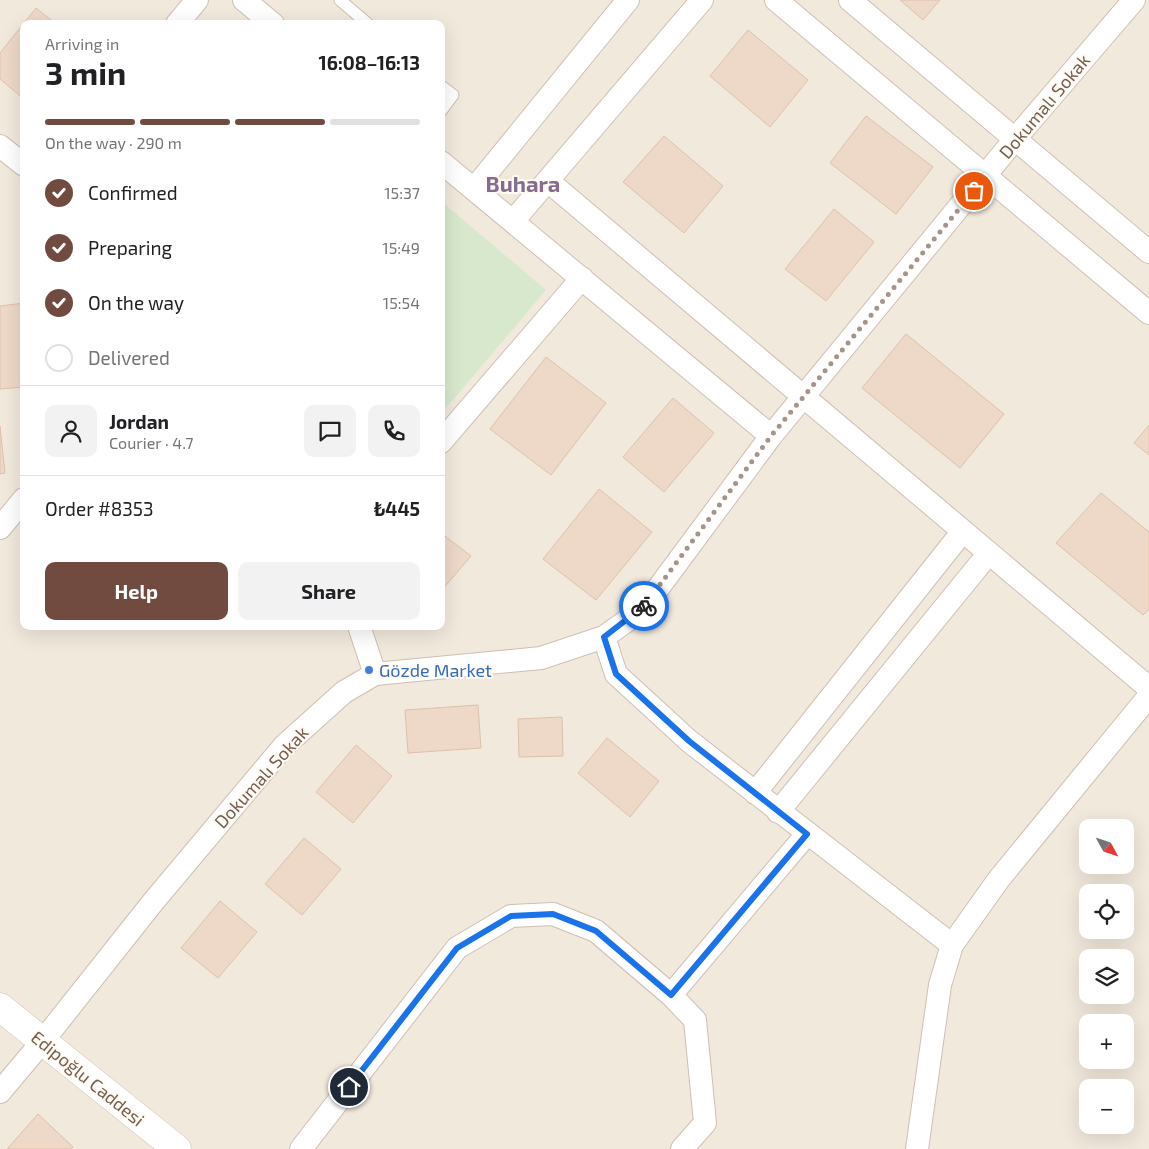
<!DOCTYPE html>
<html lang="en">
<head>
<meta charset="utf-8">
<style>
	:root { --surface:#fff; --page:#f2f2f2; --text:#202124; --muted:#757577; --line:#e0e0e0; --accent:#724b40 }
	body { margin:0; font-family:"Exo 2",sans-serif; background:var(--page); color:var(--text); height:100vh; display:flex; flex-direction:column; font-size:19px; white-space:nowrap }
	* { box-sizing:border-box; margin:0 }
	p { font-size:16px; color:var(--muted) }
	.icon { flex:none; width:28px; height:28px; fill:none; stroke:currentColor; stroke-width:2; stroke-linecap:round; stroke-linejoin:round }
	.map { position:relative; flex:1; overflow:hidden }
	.panel { position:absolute; left:20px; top:20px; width:425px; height:610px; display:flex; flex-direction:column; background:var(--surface); border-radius:10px; box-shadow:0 5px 20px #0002 }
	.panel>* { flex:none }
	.needle { width:32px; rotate:130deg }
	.fabs { position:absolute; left:1079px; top:819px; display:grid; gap:10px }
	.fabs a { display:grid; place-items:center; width:55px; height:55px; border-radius:10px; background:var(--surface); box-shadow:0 5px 20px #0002; font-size:25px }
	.pin { position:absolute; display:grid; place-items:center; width:42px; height:42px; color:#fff; margin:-21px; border:2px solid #fff; border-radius:50%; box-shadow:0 1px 5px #0007 }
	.courier { position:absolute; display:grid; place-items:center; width:50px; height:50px; margin:-25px; border:4px solid #1a73e8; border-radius:50%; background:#fff; color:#222; box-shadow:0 1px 6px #0007 }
	.headline em { font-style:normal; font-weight:700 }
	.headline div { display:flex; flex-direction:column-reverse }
	.headline { display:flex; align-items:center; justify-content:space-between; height:85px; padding:0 25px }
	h1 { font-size:32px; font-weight:700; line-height:38px }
	.bar { display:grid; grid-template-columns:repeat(4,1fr); gap:8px 5px; align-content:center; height:60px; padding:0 25px }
	.bar i { height:6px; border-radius:4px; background:var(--line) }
	.bar .selected { background:var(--accent) }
	.bar p { grid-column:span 4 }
	.line { display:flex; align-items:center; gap:12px; padding:0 25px; border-top:1px solid var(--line) }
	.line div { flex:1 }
	.round { display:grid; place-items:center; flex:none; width:52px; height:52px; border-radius:10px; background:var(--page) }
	ol { padding:0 25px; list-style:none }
	li { display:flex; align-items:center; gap:15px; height:55px }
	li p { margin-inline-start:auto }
	li .icon { padding:5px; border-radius:50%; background:var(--accent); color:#fff; stroke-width:4 }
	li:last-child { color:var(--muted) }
	li i { width:28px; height:28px; border:2px solid var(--line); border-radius:50% }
	.primary-button { display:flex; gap:10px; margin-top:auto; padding:10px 25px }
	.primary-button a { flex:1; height:58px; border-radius:10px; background:var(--accent); color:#fff; font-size:20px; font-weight:700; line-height:58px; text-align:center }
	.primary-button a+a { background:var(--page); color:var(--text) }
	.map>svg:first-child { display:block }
</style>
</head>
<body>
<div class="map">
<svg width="1149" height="1149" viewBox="0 0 1149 1149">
	<rect width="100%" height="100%" fill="#fbf6ee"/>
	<path fill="#f2e9dd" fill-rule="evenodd" d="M0,0H1149V1149H0ZM24,24H441V626H24ZM1088,828H1125V865H1088ZM1088,892H1125V930H1088ZM1088,958H1125V995H1088ZM1088,1022H1125V1060H1088ZM1088,1088H1125V1125H1088Z"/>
	<path fill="#d7e8cd" d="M441,201L546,290L441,414Z"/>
	<path fill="#eed8c8" stroke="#dec0aa" d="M900,0H940L923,20Z
		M36,8L56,24H24V99L0,79V53Z
		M748,30L808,80L770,127L710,76Z
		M866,116L933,167L896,214L830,163Z
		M664,136L723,186L684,233L623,182Z
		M834,209L874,242L826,301L785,269Z
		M24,303V387L0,389V306Z
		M906,334L1004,414L960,468L862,388Z
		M546,357L606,403L551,475L490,429Z
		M673,398L714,433L664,492L623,457Z
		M1149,425V455L1134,443Z
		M0,426L5,473L0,474Z
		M599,489L652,532L596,600L543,559Z
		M1101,493L1149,532V609L1143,615L1056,543Z
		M441,533L471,556L441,591Z
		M478,705L481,748L408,753L405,710Z
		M562,717L563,756L519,757L518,719Z
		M607,738L659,781L630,817L578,773Z
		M356,745L392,776L353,823L316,792Z
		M304,838L341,869L302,915L265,884Z
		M220,901L257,932L218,978L181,948Z
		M38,1114L73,1147L71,1149H7Z"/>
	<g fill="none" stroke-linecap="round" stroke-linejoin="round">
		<g stroke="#cdbfb4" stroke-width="13">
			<path id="lane" d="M340,0L368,24
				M441,86L453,95L441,111"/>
		</g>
		<g stroke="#cdbfb4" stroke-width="24">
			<path id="street" d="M244,0L273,24
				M776,0L1149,313
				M850,0L1149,252
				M177,24L197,0
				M0,146L24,165
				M441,162L771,436
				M548,181L1149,688
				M474,189L628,0
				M513,221L702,0
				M441,442L582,278
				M0,528L24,499
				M359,626L375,674
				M604,637L616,674L689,741L952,945
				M755,793L963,531
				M778,812L989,553
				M671,995L807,834
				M0,1092L42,1042L153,902L284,746L344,692L375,674L541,658L604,637L642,610L771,436L1015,139L1134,0
				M301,1149L457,948L511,916L553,914L596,931L671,995L695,1020L705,1123L682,1149
				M917,1149L940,985L952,945L999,879L1149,696"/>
		</g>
		<g stroke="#cfc0b2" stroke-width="29">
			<path id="secondary" d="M0,1007L177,1149"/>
		</g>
		<use href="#lane" stroke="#fff" stroke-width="11"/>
		<use href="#street" stroke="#fff" stroke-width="22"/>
		<use href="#secondary" stroke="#fff" stroke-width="28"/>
	</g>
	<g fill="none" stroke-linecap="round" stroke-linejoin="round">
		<path stroke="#a49489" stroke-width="5" stroke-dasharray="0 9" d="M644,606L771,436L974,191"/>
		<path stroke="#1a73e8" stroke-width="6" d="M349,1087L457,948L511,916L553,914L596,931L671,995L807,834L689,741L616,674L604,637L644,606"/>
	</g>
	<circle fill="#3f7fe0" stroke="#fefaf4" stroke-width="2" cx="369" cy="670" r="5"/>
	<g text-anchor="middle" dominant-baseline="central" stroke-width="4" stroke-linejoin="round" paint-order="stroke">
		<g font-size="18" fill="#755f52" stroke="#fefaf4">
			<text transform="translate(1044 106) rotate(-50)">Dokumalı Sokak</text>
			<text transform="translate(261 777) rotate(-48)">Dokumalı Sokak</text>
			<text transform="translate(88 1078) rotate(39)">Edipoğlu Caddesi</text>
		</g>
		<g font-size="18" fill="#366cbe" stroke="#fefaf4" text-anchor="start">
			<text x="379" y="670">Gözde Market</text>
		</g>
		<g font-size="22" font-weight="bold" fill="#846b8f" stroke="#fefaf4">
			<text x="523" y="183">Buhara</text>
		</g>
	</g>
</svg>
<div class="fabs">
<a><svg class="needle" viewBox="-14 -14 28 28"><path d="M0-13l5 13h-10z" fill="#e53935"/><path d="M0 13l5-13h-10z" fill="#757577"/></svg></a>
<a><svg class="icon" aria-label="locate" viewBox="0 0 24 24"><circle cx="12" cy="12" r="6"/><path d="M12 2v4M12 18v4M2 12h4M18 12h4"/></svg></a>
<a><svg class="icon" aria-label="layers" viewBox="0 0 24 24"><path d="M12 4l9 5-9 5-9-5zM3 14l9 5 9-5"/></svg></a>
<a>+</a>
<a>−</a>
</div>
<div class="pin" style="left:974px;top:191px;background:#ea580c"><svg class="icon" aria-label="bag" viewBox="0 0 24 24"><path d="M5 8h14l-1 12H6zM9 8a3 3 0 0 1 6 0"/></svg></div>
<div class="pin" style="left:349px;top:1087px;background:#1f2937"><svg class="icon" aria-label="home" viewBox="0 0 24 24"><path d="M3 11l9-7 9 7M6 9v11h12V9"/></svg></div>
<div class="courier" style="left:644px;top:606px"><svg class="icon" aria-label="bike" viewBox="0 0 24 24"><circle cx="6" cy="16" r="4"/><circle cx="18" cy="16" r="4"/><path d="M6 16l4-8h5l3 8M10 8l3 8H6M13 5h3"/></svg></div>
<section class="panel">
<div class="headline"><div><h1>3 min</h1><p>Arriving in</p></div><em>16:08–16:13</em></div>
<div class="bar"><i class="selected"></i><i class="selected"></i><i class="selected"></i><i></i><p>On the way · 290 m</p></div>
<ol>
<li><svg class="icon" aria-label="check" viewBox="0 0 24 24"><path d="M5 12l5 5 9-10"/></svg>Confirmed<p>15:37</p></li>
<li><svg class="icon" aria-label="check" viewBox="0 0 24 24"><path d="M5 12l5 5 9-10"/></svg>Preparing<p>15:49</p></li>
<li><svg class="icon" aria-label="check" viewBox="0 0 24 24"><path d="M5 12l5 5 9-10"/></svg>On the way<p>15:54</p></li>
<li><i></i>Delivered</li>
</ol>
<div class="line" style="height:90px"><a class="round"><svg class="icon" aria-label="person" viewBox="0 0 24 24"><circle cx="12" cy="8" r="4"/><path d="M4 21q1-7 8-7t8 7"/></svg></a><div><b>Jordan</b><p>Courier · 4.7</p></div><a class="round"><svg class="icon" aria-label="chat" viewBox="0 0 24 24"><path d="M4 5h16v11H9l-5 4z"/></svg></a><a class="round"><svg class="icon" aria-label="phone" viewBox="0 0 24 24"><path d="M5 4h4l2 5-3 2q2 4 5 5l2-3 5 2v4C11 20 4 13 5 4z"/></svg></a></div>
<div class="line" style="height:65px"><div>Order #8353</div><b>₺445</b></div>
<div class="primary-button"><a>Help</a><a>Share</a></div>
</section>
</div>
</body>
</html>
